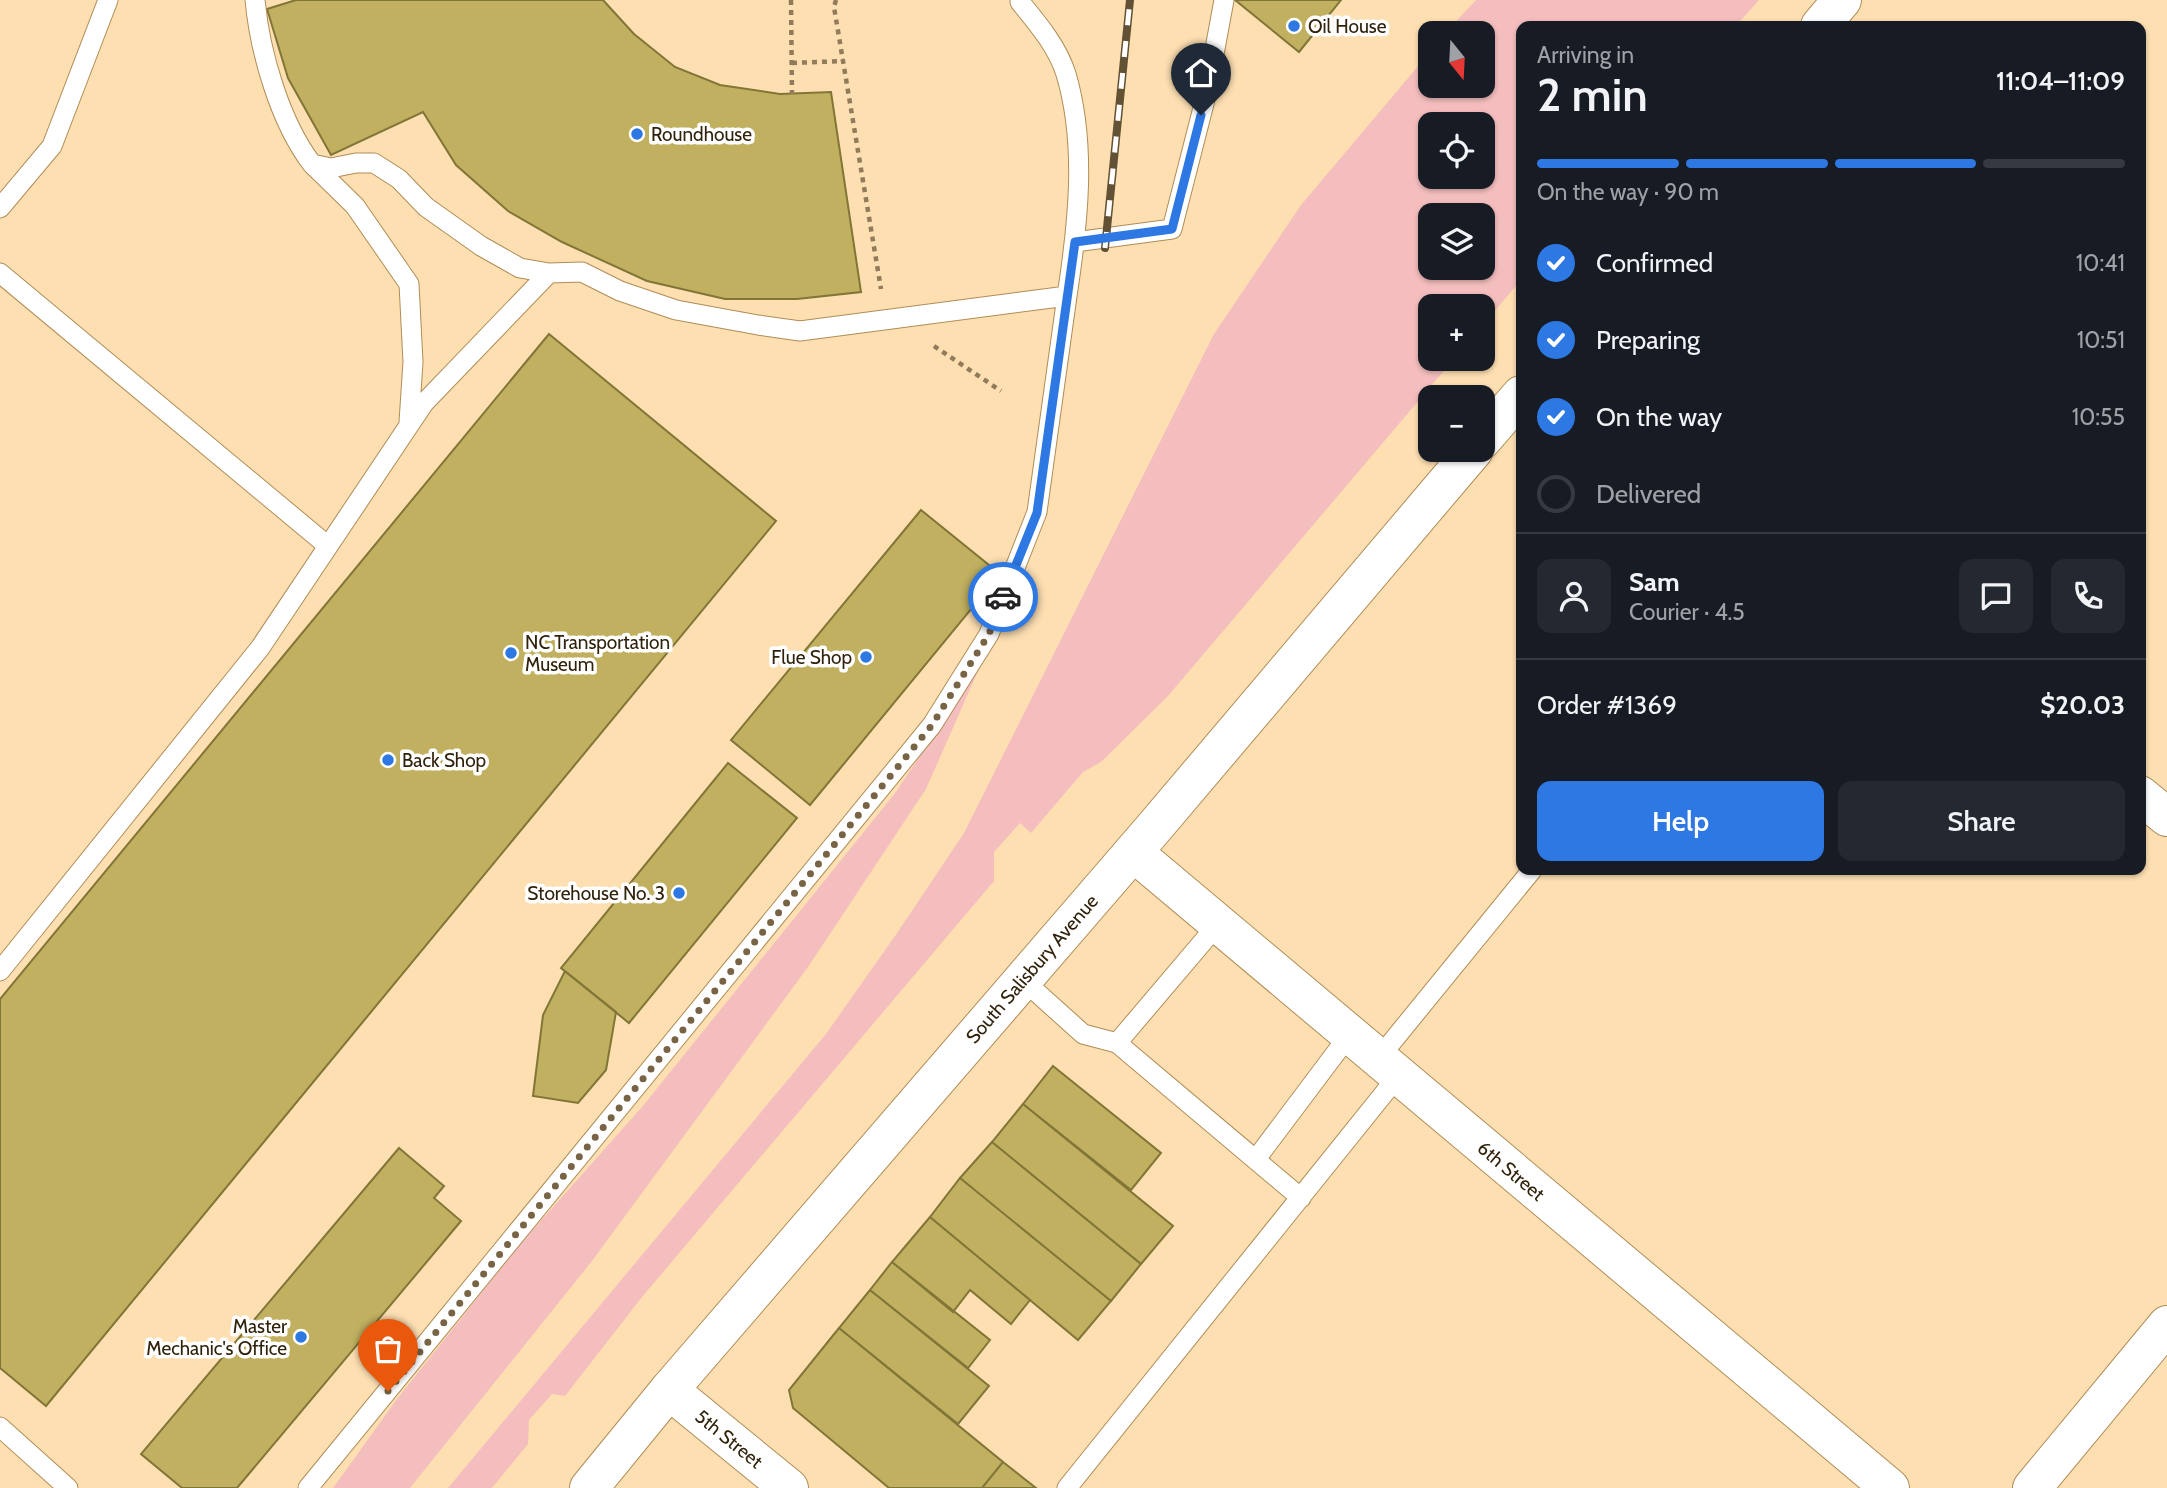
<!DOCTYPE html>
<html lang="en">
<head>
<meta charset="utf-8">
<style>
	:root { --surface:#171b24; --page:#242831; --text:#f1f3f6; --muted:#9ea1a6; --line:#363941; --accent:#2e78e4 }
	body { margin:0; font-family:Cabin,sans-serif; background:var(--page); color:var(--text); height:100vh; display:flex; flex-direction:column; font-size:26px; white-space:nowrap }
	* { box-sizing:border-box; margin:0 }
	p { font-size:23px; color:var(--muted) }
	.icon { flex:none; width:38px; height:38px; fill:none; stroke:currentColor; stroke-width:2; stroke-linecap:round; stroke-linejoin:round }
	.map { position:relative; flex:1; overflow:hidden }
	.side { position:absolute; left:1516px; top:21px; width:630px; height:854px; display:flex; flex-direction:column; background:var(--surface); border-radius:14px; box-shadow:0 2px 5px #0004 }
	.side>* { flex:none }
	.needle { width:46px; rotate:162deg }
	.tools { position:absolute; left:1418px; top:21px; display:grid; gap:14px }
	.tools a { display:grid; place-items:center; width:77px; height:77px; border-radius:14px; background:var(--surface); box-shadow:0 2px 5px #0004; font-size:35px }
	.pin { position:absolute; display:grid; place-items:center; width:60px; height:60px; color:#fff; margin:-72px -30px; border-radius:50% 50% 50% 0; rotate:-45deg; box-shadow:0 0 7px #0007 }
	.pin .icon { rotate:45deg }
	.courier { position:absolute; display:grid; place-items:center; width:70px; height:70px; margin:-35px; border:5px solid #2e78e4; border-radius:50%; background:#fff; color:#222; box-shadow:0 2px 9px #0007 }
	.summary em { font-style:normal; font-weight:600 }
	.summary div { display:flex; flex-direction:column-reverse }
	.summary { display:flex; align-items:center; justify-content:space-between; height:119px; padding:0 21px }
	h1 { font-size:46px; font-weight:600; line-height:52px }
	.bar { display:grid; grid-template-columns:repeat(4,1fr); gap:10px 7px; align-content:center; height:84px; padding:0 21px }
	.bar i { height:9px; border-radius:5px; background:var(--line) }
	.bar .active { background:var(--accent) }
	.bar p { grid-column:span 4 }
	.line { display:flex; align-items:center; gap:18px; padding:0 21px; border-top:2px solid var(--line) }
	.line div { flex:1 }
	.round { display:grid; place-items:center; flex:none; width:74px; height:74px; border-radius:14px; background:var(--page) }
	ol { padding:0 21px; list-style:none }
	li { display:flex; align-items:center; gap:21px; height:77px }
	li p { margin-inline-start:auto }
	li .icon { padding:7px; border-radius:50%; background:var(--accent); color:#fff; stroke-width:4 }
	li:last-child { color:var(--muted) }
	li i { width:38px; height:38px; border:4px solid var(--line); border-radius:50% }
	.action { display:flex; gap:14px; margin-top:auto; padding:14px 21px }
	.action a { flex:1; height:80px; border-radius:14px; background:var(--accent); color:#fff; font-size:28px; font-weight:600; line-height:80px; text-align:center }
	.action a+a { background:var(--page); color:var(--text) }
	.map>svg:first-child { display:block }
</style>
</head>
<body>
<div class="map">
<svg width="2167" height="1488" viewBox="0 0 2167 1488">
	<rect width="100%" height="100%" fill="#fddfb2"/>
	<path fill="#f5bebe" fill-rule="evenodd" d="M1476,0H1759L1736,26H1521V280L1482,326V306H1430V359H1454L1168,696L1101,762L1083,772L1031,833L1020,823L994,852V881L642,1297L565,1396L552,1394L529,1420L528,1444L492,1488H448L826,1034L895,936L964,833L1214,334L1301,205L1430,52V86H1482V33H1445ZM1430,124H1482V177H1430ZM1430,215H1482V268H1430Z
		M982,662L926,789L808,967L592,1261L410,1488H333L397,1399L522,1242L642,1107L896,792Z"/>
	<path fill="#c0b060" stroke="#817537" stroke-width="2" d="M296,0H603L634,34L675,67L720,85L780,94L831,92L861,292L797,299H725L647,281L562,242L508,211L456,165L423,112L331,155L288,78L267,9Z
		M1235,0H1341L1299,52Z
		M549,334L776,521L46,1406L0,1368V999Z
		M921,510L1000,574L810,805L731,740Z
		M728,763L797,818L629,1023L561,968Z
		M565,971L616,1012L606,1070L578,1103L533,1096L543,1015Z
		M1053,1066L1161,1153L1131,1190L1023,1104Z
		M1023,1104L1173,1226L1141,1264L992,1142Z
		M992,1142L1141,1264L1111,1301L960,1178Z
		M399,1148L444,1186L434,1198L461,1221L237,1488H182L141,1454Z
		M960,1178L1111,1301L1078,1340L930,1217Z
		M930,1217L1030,1300L1011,1324L970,1290L953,1312L892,1262Z
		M892,1262L990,1340L968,1368L870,1290Z
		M870,1290L989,1386L958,1424L839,1328Z
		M839,1328L1003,1462L982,1488H889L793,1408L789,1390Z
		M1003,1462L1036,1488H982Z"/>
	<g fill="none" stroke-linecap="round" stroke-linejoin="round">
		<g stroke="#af8d56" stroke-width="21">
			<path id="service" d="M255,0C260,53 280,122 312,164L331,168L356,163H374L399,179L426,207L481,246L520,268L549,273L582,272L620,291L676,310L758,325L800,331L1067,296L1037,512L989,634L932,725L308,1488
				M1020,2C1038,24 1057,46 1066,74C1087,145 1078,224 1067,296
				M313,165L355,206L409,284L413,362L409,422
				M0,208L52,146L108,0
				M1075,242L1172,229L1207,92L1224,0
				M0,273L328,546
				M1218,924L1117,1043L1301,1198
				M0,971L260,648L424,403L549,273
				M1023,980L1083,1034L1117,1043
				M1378,1059L1532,870
				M1256,1159L1350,1034
				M0,1427L68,1488
				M1067,1488L1398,1076"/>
		</g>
		<g stroke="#af8d56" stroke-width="40">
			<path id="minor" d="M1133,852L1890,1488
				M669,1390L789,1488
				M2032,1488L2167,1325"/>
		</g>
		<g stroke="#af8d56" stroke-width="40">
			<path id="tertiary" d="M2140,795L2167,817"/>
		</g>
		<g stroke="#af8d56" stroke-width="40">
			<path id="primary" d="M1820,26L1842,0
				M1482,440L1521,395
				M589,1488L669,1390L1152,830L1474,450"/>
		</g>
		<path stroke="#917b5a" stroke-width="4.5" stroke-dasharray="5 5" stroke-linecap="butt" d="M791,0L792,94
			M836,0L834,7L881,289
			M792,63L844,61
			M934,346L1001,391"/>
		<use href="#service" stroke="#fff" stroke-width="19"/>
		<use href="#minor" stroke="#fff" stroke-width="38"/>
		<use href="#tertiary" stroke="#fff" stroke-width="38"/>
		<use href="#primary" stroke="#fff" stroke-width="38"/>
		<g stroke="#635135" stroke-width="8">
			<path id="rail" d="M1105,248L1130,0"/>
		</g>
		<use href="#rail" stroke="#fff" stroke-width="5" stroke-dasharray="16" stroke-linecap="butt"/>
	</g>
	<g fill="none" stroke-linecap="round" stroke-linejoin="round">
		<path stroke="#786445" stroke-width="7" stroke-dasharray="0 12.6" d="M388,1391L932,725L989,634L1003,597"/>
		<path stroke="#2e78e4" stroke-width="9" d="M1003,597L1037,513L1075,242L1172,229L1201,115"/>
	</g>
	<g fill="#2e78e4" stroke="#fff" stroke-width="2.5">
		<circle cx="1294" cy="26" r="7"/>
		<circle cx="637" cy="134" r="7"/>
		<circle cx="511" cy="653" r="7"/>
		<circle cx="866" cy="657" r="7"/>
		<circle cx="388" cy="760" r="7"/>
		<circle cx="679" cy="893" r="7"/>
		<circle cx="301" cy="1337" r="7"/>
	</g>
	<g text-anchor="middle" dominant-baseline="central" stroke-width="7" stroke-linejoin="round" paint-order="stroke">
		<g font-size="19" fill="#30220b" stroke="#fff" text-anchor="start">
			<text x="1308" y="26">Oil House</text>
			<text x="651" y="134">Roundhouse</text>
			<text x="525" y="642">NC Transportation<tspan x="525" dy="22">Museum</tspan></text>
			<text x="852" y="657" text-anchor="end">Flue Shop</text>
			<text x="402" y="760">Back Shop</text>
			<text x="665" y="893" text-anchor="end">Storehouse No. 3</text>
			<text x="287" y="1326" text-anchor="end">Master<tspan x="287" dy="22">Mechanic's Office</tspan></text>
		</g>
		<g font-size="19" fill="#30220b" stroke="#fff">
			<text transform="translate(1032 969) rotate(-49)">South Salisbury Avenue</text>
			<text transform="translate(1511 1171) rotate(40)">6th Street</text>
			<text transform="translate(729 1439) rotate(39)">5th Street</text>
		</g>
	</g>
</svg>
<div class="tools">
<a><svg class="needle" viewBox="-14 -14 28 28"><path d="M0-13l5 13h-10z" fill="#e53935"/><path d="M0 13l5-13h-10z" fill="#9ea1a6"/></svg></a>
<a><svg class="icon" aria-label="locate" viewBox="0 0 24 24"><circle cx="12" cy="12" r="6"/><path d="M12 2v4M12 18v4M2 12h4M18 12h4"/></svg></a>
<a><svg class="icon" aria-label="layers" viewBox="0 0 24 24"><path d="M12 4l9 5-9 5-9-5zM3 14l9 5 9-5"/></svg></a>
<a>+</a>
<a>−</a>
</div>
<div class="pin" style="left:388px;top:1391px;background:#ea580c"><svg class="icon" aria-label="bag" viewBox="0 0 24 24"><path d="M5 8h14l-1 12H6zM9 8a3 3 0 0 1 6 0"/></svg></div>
<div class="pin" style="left:1201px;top:115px;background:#1f2937"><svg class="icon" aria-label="home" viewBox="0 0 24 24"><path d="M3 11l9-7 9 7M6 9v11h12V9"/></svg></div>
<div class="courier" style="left:1003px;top:597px"><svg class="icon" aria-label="car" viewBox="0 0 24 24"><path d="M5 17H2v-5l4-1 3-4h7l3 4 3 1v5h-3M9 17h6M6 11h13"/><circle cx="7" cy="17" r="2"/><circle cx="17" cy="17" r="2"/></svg></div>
<section class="side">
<div class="summary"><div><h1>2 min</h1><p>Arriving in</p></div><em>11:04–11:09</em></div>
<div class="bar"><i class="active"></i><i class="active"></i><i class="active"></i><i></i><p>On the way · 90 m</p></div>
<ol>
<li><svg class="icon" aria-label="check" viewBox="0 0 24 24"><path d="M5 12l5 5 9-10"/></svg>Confirmed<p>10:41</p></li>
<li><svg class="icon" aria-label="check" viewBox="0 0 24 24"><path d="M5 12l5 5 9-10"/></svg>Preparing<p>10:51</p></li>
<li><svg class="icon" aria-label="check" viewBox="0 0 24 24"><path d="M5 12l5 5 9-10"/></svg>On the way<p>10:55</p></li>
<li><i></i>Delivered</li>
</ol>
<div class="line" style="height:126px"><a class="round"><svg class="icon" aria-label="person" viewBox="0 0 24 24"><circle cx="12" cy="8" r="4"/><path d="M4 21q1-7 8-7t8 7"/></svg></a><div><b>Sam</b><p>Courier · 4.5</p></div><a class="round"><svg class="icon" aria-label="chat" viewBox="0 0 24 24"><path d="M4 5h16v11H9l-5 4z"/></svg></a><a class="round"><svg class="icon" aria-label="phone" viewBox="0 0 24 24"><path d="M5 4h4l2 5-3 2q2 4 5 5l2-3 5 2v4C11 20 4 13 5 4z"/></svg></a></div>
<div class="line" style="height:91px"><div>Order #1369</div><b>$20.03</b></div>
<div class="action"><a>Help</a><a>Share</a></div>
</section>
</div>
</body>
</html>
